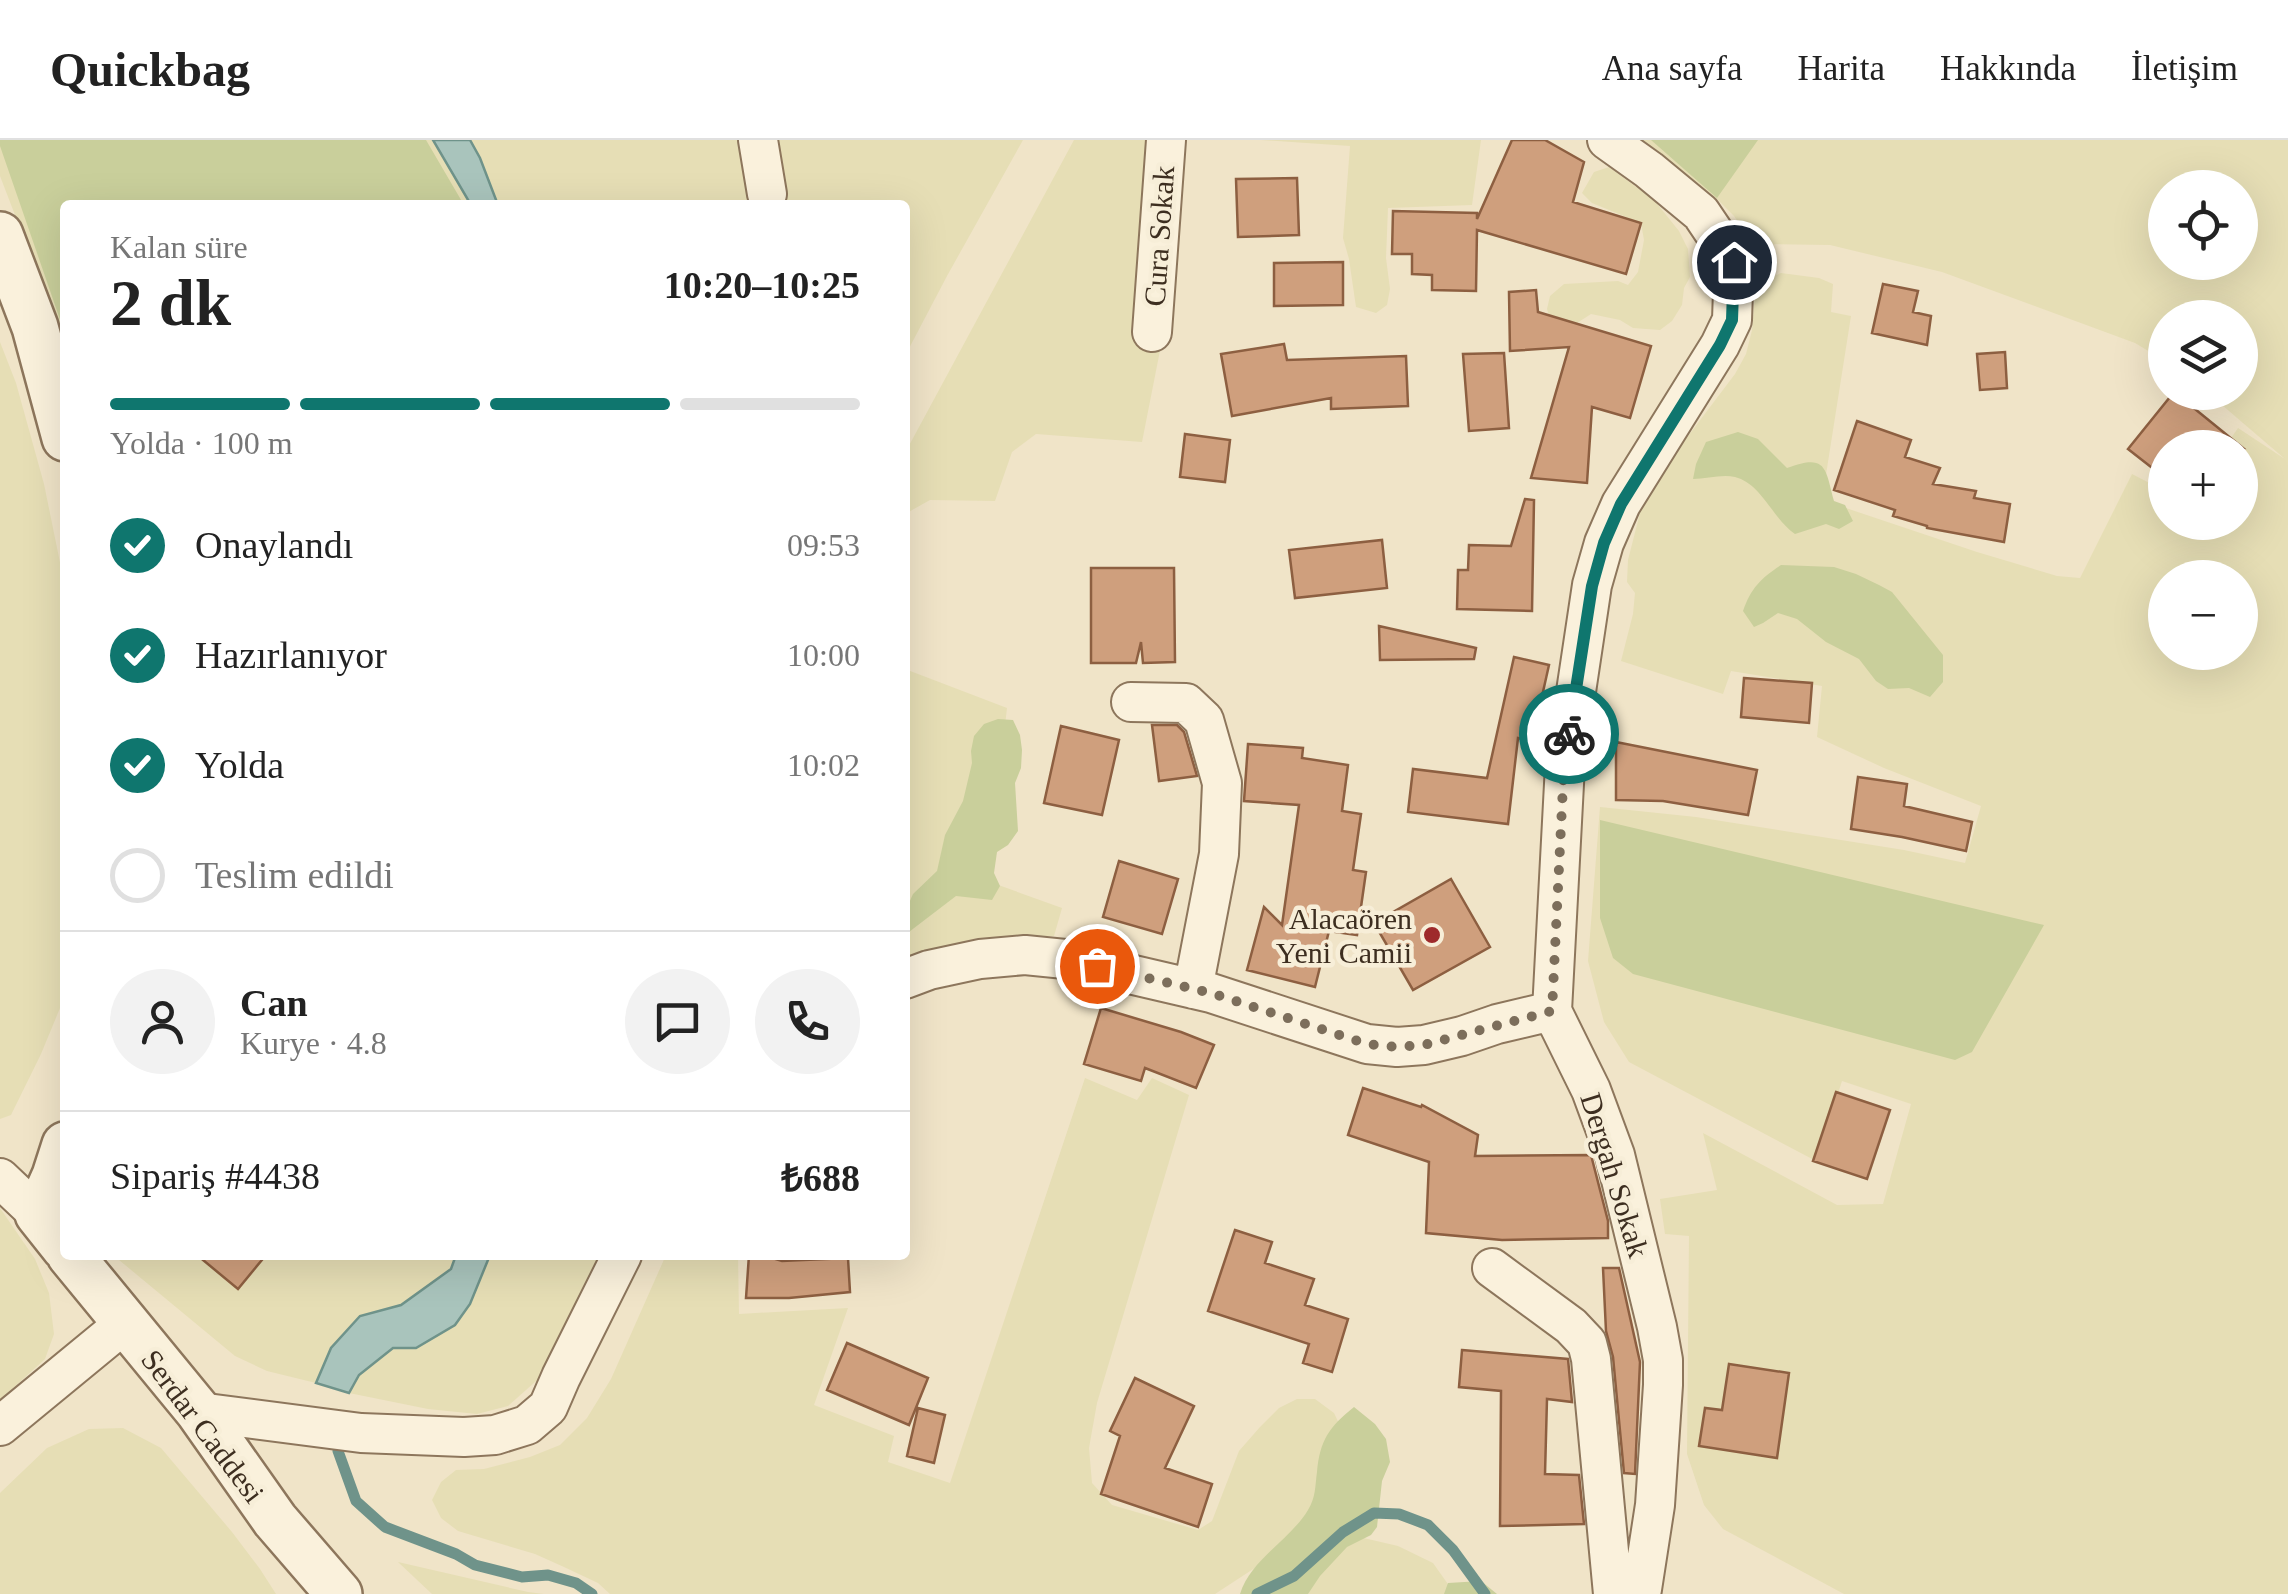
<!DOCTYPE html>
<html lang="tr">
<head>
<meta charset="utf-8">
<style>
	:root { --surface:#fff; --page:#f2f2f2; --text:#222; --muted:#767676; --line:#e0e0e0; --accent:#0f766e }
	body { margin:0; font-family:"Times New Roman",serif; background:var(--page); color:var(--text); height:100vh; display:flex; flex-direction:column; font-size:38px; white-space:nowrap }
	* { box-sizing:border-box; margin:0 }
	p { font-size:32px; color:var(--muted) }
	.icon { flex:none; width:55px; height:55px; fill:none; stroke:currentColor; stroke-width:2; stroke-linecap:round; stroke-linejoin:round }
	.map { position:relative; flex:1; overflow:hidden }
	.sheet { position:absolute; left:60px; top:60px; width:850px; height:1060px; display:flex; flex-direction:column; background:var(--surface); border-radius:10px; box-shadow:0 10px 40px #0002 }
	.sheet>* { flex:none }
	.fabs { position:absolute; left:2148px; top:30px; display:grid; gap:20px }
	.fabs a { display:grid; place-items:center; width:110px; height:110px; border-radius:50%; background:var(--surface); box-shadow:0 10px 40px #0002; font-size:50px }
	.pin { position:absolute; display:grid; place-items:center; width:85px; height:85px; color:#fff; margin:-42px; border:5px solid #fff; border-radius:50%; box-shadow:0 2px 10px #0007 }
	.courier { position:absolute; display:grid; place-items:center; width:100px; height:100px; margin:-50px; border:8px solid #0f766e; border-radius:50%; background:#fff; color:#222; box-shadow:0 2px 12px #0007 }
	.summary em { font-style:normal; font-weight:700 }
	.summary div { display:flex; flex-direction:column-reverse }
	.summary { display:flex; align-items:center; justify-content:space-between; height:170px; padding:0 50px }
	h1 { font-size:65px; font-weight:700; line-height:75px }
	.bar { display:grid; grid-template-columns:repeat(4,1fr); gap:15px 10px; align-content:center; height:120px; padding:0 50px }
	.bar i { height:12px; border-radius:8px; background:var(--line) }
	.bar .active { background:var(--accent) }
	.bar p { grid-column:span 4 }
	.line { display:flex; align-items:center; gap:25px; padding:0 50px; border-top:2px solid var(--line) }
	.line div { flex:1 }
	.round { display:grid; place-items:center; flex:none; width:105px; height:105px; border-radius:52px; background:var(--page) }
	ol { padding:0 50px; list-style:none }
	li { display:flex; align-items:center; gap:30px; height:110px }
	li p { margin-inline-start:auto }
	li .icon { padding:10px; border-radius:50%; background:var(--accent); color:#fff; stroke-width:4 }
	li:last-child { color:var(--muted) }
	li i { width:55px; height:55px; border:5px solid var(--line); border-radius:50% }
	header { display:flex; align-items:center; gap:60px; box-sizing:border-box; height:140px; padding:0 50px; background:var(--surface); border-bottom:2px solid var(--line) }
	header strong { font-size:48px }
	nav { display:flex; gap:55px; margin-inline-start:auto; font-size:35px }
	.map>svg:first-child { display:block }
</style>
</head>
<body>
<header>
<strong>Quickbag</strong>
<nav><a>Ana sayfa</a><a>Harita</a><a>Hakkında</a><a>İletişim</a></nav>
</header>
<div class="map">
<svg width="2288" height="1454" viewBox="0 0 2288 1454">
	<rect width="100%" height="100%" fill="#f0e4c8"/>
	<path fill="#e6deb5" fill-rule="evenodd" d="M0,0H1023L947,136L905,216V65H65V205L0,36Z
		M1074,0H1182L1167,175L1142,302L1036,294L1012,312L995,361L930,360L905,374V313Z
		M1261,0H1481L1472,65L1388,68L1386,118L1390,149L1387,165L1376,173L1356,167L1349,119L1343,98L1350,6Z
		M1640,0H2288V1454H1844L1723,1389L1704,1365L1687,1314L1689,1096L1665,1094L1660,1059L1717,1050L1703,993L1837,1065L1883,1064L1911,964L1842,941L1816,1021L1629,922L1604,882L1588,821L1600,667L1696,677L1904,710L1965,723L1981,666L1884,628L1817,597L1822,546L1731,531L1723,554L1621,521L1633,474L1635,453L1627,442L1628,420L1641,369L1673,316L1735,234L1746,214L1752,190L1756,144L1781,133L1819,138L1833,144L1831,172L1851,176L1822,360L1977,412L2057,436L2080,438L2132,334L2165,351V382H2240V308L2225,307L2238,288L2285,319L2208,253L2240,252V178H2165V221L2135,203L1942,132L1830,105L1753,104L1734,76L1717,59ZM2165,48H2240V122H2165ZM2165,438H2240V512H2165Z
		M1609,27L1654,60L1679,91L1688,109L1690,137L1684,148L1682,165L1672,181L1660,190L1633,188L1620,180L1591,174L1563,192L1552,185L1547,169L1550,156L1564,144L1618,141L1628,145L1638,132L1644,100L1641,83L1592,63L1582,53L1594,32Z
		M0,202L16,243L44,344L65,447V856L41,914L11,975L0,979Z
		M905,529L1007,568L995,671L965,733L1062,768L1054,796L978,798L905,817Z
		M1085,938L1137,960L1152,938L1189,955L1097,1263L1089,1308L1092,1343L1112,1365L1198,1390L1212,1381L1239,1311L1260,1287L1279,1268L1297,1259H1315L1334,1273L1343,1292L1316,1388L1215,1454H610L598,1443L564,1427L535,1414L458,1391L441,1378L432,1360L441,1342L456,1330L484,1329L530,1317L560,1305L587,1278L611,1239L666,1115H738L739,1174L848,1168L814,1265L894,1296L888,1322L950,1343Z
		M0,1068L35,1119L49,1153L54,1194L45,1219L0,1260Z
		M113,1115H458L443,1144L465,1115H607L544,1234L508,1266L477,1274L428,1269L349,1253L330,1238L333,1231L316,1243L267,1231L235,1216Z
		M123,1288L161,1308L232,1392L260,1429L276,1454H0V1353L47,1308L89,1289Z
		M1355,1396L1398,1406L1433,1423L1455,1454H1283Z
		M398,1422L528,1452L544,1454H432Z"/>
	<path fill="#c9cf9b" d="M0,0H426L464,65H65V194L0,6Z
		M1651,0H1758L1717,58Z
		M1738,292L1758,299L1787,328C1827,313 1825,328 1834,361L1845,365L1853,381L1839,389L1826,384L1795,394C1772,378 1762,344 1735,337C1722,334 1706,339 1693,339L1696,324L1706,302Z
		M1781,425L1834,427L1856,434L1879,445L1892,452L1943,515V542L1930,557L1909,548L1888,549L1876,541L1859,519L1826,502L1797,479L1778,473L1763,483L1754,487L1743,471C1751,448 1761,438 1781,425Z
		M998,579L1013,580L1020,595L1022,610L1021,628L1015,643L1018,691L1008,705L997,712L994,733L1000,746L992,760L956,756L905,795V772L913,754L937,731L945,695L963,661L972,623L971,611L974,596L984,584Z
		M1600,680L2044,785L1972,912L1955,920L1633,834L1613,818L1600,778Z
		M1354,1267L1375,1284L1386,1299L1390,1322L1382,1341L1377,1387L1371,1395L1347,1407L1320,1436L1308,1454H1240C1251,1419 1290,1400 1308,1370C1316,1357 1315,1346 1317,1332C1320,1300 1329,1287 1354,1267Z
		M1481,1441L1497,1454H1444L1448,1443Z"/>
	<path fill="#a9c4bc" stroke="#6f938a" stroke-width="2.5" d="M433,0H470L480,18L498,65H471Z
		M456,1115H490L470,1164L455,1185L416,1208H393L359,1235L349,1253L316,1243L331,1208L360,1176L401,1165L451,1129Z"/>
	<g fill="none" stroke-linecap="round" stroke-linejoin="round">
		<path stroke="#6f938a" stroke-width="11" d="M338,1311L356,1361L385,1387L456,1414L475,1425L522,1437L548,1435L576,1443L592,1454
			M1257,1454L1294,1436L1343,1392L1374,1373L1399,1374L1428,1385L1453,1410L1485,1454"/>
	</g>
	<path fill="#cf9f7d" stroke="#8d5f41" stroke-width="2.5" d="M1512,0H1545L1584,22L1573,62L1641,83L1626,134L1477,90L1476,151L1432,150V135L1412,134V114H1392L1393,71L1477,73V79Z
		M1297,38L1299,95L1238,97L1236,39Z
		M1343,122V165L1274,166V123Z
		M1883,144L1918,151L1913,172L1931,176L1927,205L1872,193Z
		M1536,150L1538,172L1651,206L1630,278L1592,267L1587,343L1531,338L1569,207L1510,211L1509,152Z
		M1284,204L1287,220L1406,216L1408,266L1331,269V258L1232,276L1221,214Z
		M2005,212L2007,248L1980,250L1977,214Z
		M1504,213L1509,288L1469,291L1463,214Z
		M2174,252L2243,308H2165V338L2128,309Z
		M1857,281L1911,300L1905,317L1940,328L1933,344L1976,351L1974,358L2010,364L2004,402L1927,388V386L1893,376L1895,370L1834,350Z
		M1185,294L1230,300L1225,342L1180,337Z
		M1525,359L1534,360L1532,471L1457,469L1458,430H1468L1469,405L1511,406Z
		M1382,400L1387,448L1295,458L1289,410Z
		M1091,428H1174L1175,522L1143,523L1141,502L1136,523H1091Z
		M1379,486L1476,508L1474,519L1380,520Z
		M1514,517L1549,525L1532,601L1518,598L1508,684L1408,672L1413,629L1487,638Z
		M1744,538L1812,543L1809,583L1741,577Z
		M1152,585H1177L1184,592L1197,636L1159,641Z
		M1061,586L1119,600L1102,675L1044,663Z
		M1616,602L1757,630L1748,675L1663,661L1616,660Z
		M1248,604L1303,608L1302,618L1348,625L1342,671L1361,674L1353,730L1366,732L1357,795L1329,791L1315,847L1247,830L1264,767L1282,785L1299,665L1244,661Z
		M1858,637L1907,644L1904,666L1972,682L1966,711L1902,697L1851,689Z
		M1119,721L1178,739L1162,794L1103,777Z
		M1451,739L1490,807L1413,850L1374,783Z
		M1101,868L1181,892L1214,905L1196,948L1145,928L1141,941L1084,924Z
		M1363,948L1421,967L1422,965L1478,995L1475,1016L1591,1015L1608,1081V1098L1502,1100L1426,1093L1429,1022L1348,995Z
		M1836,952L1890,970L1867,1039L1813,1021Z
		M1235,1090L1272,1102L1265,1123L1314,1139L1305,1165L1348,1179L1332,1232L1303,1223L1309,1204L1208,1171Z
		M197,1115H266L238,1149Z
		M749,1115H762L782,1121L848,1118L850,1152L789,1158H746Z
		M1603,1128H1619L1640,1222L1635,1334L1624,1333L1613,1217L1606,1191Z
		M847,1203L928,1238L909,1285L827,1250Z
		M1462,1210L1568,1219L1572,1262L1547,1259L1545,1334L1579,1335L1584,1384L1500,1386L1501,1251L1459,1247Z
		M1729,1224L1789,1233L1777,1318L1699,1306L1705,1268L1722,1270Z
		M1135,1238L1194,1266L1165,1328L1212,1344L1198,1387L1101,1354L1120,1296L1110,1291Z
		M918,1268L945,1275L934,1323L907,1316Z"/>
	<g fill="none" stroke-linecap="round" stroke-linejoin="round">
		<g stroke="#8d765c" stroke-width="42">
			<path id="minor" d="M758,0L767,54
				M1607,0L1649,30L1701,73L1734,122L1732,180L1720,205L1621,364L1604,403L1592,445L1565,625L1552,871L1591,950L1615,1015L1657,1187L1663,1220V1245L1655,1365L1642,1449
				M1152,192L1166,0
				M1131,562L1186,563L1204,580L1222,643L1219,714L1193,849
				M905,839L929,830L980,819L1025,815L1065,819L1211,853L1367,904L1397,907L1424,905L1462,896L1497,884L1552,871
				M0,1038L38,1074
				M1492,1128L1571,1186L1587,1203L1591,1219L1613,1454
				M199,1272L361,1293L464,1297L495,1295L527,1285L548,1267L561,1237L622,1115
				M0,1286L124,1184"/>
		</g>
		<g stroke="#8d765c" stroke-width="50">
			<path id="tertiary" d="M0,95L35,187L65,298
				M65,1005L55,1036L38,1074L65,1108
				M70,1115L199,1272L275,1380L339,1454"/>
		</g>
		<use href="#minor" stroke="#faf1dc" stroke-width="38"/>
		<use href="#tertiary" stroke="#faf1dc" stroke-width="45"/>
	</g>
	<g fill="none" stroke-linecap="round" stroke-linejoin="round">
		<path stroke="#7c6e5b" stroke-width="10" stroke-dasharray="0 18" d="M1097,826L1211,853L1367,904L1397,907L1424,905L1552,871L1564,625L1569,594"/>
		<path stroke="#0f766e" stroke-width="12" d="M1569,594L1592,446L1604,403L1621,364L1720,205L1732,180L1734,122"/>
	</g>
	<circle fill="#9e2a2b" stroke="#f7eed8" stroke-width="4" cx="1432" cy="795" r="10"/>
	<g text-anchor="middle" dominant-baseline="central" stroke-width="9" stroke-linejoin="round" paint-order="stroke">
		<g font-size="30" fill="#3d2e20" stroke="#f7eed8">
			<text transform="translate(1159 96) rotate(-86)">Cura Sokak</text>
			<text transform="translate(1615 1035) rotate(73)">Dergah Sokak</text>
			<text transform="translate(203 1286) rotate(53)">Serdar Caddesi</text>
		</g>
		<g font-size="30" fill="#3d2e20" stroke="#f7eed8" text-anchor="end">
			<text x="1412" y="778">Alacaören<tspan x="1412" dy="34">Yeni Camii</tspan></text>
		</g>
	</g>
</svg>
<div class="fabs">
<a><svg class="icon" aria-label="locate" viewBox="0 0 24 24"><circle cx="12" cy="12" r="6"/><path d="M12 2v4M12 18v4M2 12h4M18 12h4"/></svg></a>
<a><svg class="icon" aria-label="layers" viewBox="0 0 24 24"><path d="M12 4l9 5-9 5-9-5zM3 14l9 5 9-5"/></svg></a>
<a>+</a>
<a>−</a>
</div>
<div class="pin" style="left:1097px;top:826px;background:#ea580c"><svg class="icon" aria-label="bag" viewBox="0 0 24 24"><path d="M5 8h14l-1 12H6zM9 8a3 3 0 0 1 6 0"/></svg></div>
<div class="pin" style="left:1734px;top:122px;background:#1f2937"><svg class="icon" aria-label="home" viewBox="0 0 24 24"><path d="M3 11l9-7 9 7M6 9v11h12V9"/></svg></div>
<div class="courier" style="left:1569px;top:594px"><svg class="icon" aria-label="bike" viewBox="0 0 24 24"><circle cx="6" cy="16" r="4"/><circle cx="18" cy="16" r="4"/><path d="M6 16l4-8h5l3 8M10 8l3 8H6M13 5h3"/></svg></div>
<section class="sheet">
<div class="summary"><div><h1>2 dk</h1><p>Kalan süre</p></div><em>10:20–10:25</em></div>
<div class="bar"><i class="active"></i><i class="active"></i><i class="active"></i><i></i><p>Yolda · 100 m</p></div>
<ol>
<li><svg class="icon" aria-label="check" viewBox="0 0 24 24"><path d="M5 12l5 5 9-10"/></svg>Onaylandı<p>09:53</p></li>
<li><svg class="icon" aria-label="check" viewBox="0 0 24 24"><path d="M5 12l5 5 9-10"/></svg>Hazırlanıyor<p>10:00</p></li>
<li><svg class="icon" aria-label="check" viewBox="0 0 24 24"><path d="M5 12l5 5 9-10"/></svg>Yolda<p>10:02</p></li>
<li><i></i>Teslim edildi</li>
</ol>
<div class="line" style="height:180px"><a class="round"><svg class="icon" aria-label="person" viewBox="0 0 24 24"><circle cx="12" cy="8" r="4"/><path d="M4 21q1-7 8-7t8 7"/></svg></a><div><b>Can</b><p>Kurye · 4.8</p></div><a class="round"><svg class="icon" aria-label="chat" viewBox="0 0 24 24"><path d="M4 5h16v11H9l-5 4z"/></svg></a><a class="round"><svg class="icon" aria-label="phone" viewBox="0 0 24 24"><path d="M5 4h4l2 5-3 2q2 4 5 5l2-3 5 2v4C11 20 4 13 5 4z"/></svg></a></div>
<div class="line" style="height:130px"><div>Sipariş #4438</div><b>₺688</b></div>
</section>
</div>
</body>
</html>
